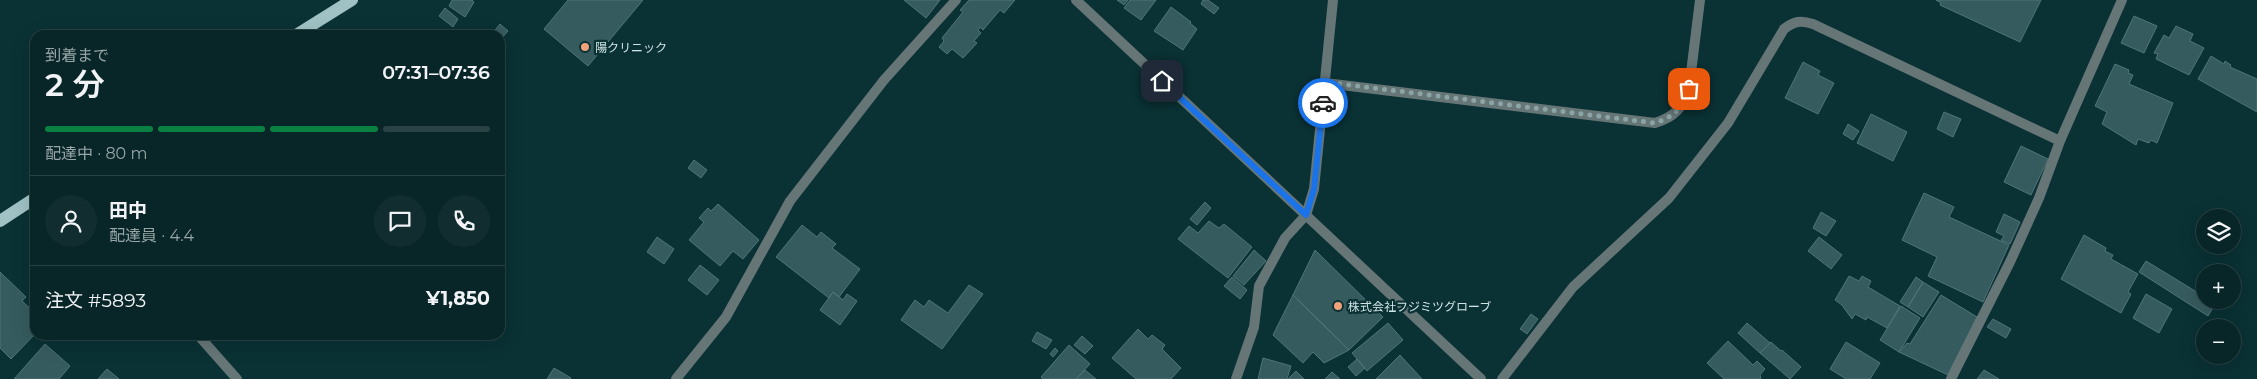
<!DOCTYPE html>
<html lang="ja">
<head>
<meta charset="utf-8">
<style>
	:root { --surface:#082527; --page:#112d2f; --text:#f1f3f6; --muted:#98a5a7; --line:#294244; --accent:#0b8043 }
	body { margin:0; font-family:Montserrat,"Noto Sans JP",sans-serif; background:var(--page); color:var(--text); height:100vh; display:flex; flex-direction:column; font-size:19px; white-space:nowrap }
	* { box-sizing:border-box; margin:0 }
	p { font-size:16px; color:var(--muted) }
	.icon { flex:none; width:28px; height:28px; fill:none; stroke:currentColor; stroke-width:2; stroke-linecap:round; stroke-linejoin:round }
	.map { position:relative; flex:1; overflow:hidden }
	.details { position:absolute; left:30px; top:30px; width:475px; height:310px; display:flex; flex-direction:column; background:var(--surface); border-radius:15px; box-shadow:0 5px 20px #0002,0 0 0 1px var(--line) }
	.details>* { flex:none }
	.fabs { position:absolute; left:2196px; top:209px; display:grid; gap:10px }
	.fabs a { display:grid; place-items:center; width:45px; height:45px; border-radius:50%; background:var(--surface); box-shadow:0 5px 20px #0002,0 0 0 1px var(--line); font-size:25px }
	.pin { position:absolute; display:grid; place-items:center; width:42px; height:42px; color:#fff; margin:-21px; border-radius:10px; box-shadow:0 2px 8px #0006 }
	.courier { position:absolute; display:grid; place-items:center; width:50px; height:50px; margin:-25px; border:4px solid #1a73e8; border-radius:50%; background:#fff; color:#222; box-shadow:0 1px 6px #0007 }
	.summary em { font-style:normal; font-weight:600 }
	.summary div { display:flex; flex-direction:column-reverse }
	.summary { display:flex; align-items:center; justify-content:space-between; height:85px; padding:0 15px }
	h1 { font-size:32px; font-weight:600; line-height:38px }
	.bar { display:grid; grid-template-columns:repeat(4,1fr); gap:8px 5px; align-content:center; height:60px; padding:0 15px }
	.bar i { height:6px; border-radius:4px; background:var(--line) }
	.bar .selected { background:var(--accent) }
	.bar p { grid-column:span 4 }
	.line { display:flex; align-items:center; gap:12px; padding:0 15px; border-top:1px solid var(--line) }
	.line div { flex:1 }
	.round { display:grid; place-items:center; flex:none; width:52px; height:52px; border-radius:26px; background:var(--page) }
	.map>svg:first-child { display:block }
</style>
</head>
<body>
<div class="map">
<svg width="2257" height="379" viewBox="0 0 2257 379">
	<rect width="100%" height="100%" fill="#0a3134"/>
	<path fill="#365b5e" stroke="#4f7577" d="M452,0H472L474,2L465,17L449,6Z
		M568,0H643L588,66L544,29Z
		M904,0H940L926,18Z
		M969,0H1015L1004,13L1000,10L983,30L980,27L978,30L981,33L974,41L977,43L963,58L952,49L947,54L939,47L944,41L942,38L963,12L960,10Z
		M1117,0H1128L1124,5Z
		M1130,0H1156L1141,20L1124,8Z
		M1203,0H1208L1219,8L1214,14L1201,4Z
		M1936,0H2041L2020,42L1940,5L1941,3Z
		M1171,7L1191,22L1190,23L1197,29L1183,50L1154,31Z
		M445,8L458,19L453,27L439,16Z
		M2134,16L2157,26L2144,53L2121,43Z
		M500,24L508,31L500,40V35L492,34Z
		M2176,26L2193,34L2190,41L2204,48L2189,75L2156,59L2158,54L2154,53L2164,35L2169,38Z
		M2211,56L2224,64L2225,61L2231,65L2230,67L2257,79V112L2198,79Z
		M1803,62L1820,71L1818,75L1834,83L1818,114L1785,98Z
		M2115,64L2129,70L2128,73L2133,75L2129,84L2173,103L2157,143L2151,140L2149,143L2138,139L2136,145L2102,124L2107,112L2095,106Z
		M1944,112L1961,119L1953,137L1937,129Z
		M1871,114L1907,132L1893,161L1857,143Z
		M1848,124L1859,131L1853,140L1843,134Z
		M2021,146L2048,159L2031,195L2004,182Z
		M694,160L707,170L701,178L688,168Z
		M1924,193L1954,207L1949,217L2009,245L1983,302L1928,276L1937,257L1902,240Z
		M1205,202L1211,208L1197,225L1190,219Z
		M718,204L759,240L743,259L733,251L720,266L689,240L704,222L699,218L708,208L711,211Z
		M1821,212L1836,221L1826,236L1813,228Z
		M2004,214L2020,222L2010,244L2001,240L2004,236L1996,232Z
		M1209,221L1219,228L1224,224L1252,247L1228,278L1178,239L1189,226L1198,233Z
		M802,225L817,237L821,232L836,244L832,248L860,269L839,297L833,292L829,298L776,257Z
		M2084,235L2106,248L2105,251L2113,255L2111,259L2138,274L2128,292L2131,294L2121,313L2061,279Z
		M657,237L674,249L664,264L647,252Z
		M1819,237L1842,255L1831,269L1808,251Z
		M1254,250L1266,261L1244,285L1233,276Z
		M1315,250L1383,317L1349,350L1293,295Z
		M2146,261L2205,297V300L2215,304L2208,316L2139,272Z
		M700,265L719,280L707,295L688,280Z
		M0,272L26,297L22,301L35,313V334L11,359L0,348Z
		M1849,276L1859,281L1862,276L1871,281L1868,287L1900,306L1887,328L1867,317L1866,320L1855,314L1852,319L1842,305L1835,300Z
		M1232,277L1247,290L1240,299L1224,286Z
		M1916,277L1923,282L1908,307L1900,302Z
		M1923,282L1939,292L1923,317L1908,307Z
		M969,285L983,294L942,349L901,320L915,300L924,307L929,300L948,313Z
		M833,292L843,300L847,294L857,301L840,325L820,310Z
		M2146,294L2172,309L2159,333L2133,318Z
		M1293,295L1349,350L1324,363L1313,352L1303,363L1273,335Z
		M1941,295L1977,317L1948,375L1899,352L1907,343L1910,344Z
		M1901,306L1920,318L1899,352L1880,340Z
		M1531,314L1538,319L1527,334L1520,329Z
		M1993,319L2011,329L2006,338L1987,327Z
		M1388,323L1403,340L1367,371L1352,353Z
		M1747,323L1770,343L1760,353L1738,333Z
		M1138,329L1148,339L1152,335L1165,345L1162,349L1181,368L1171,379H1136L1112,358Z
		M1037,332L1052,340L1046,349L1032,341Z
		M1082,336L1093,346L1085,354L1074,345Z
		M1728,341L1753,365L1757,361L1765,369L1760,375L1761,379H1724L1707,363Z
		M1771,342L1781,351L1782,350L1801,367L1790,379L1760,353Z
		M1846,342L1880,363L1870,379H1846L1830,369Z
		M45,344L70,366L59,379H14Z
		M1069,345L1090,364L1076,379H1043L1041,377Z
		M1055,348L1058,351L1053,357L1050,354Z
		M1400,355L1422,379H1376Z
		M1263,358L1291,366L1287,379H1258Z
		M1357,359L1365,368L1356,376L1348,367Z
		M554,368L571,378L570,379H547Z
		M107,369L119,379H98Z
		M1085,370L1096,379H1076Z
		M1984,370L1999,379H1977Z
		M1296,371L1304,379H1288Z
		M1332,372L1340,379H1325Z"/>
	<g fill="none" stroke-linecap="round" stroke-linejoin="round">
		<path stroke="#667677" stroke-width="10" d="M1325,83L1655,123C1674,117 1683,108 1689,89L1700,0
			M198,335L237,379
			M676,379L726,317L790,201L884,80L956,0
			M1236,379L1254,327L1259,286L1285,238L1306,215L1314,189L1333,0
			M1502,379L1573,287L1669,198L1728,123L1784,29C1794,21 1801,20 1813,24L2060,141
			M1951,379L2010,262L2039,198L2060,141L2122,0"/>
		<path stroke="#667677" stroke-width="10" d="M1076,0L1481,379"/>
		<path stroke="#a0c2c4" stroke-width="12" d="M296,35L352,0
			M0,221L35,198"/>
	</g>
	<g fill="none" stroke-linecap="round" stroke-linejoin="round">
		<path stroke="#8ba5a7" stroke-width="5" stroke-dasharray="0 9" d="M1323,103L1325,82L1655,123C1674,117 1683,108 1689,89"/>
		<path stroke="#1a73e8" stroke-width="6" d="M1162,81L1306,215L1314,189L1323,103"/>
	</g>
	<g fill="#f0a27a" stroke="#0a3134" stroke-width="2">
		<circle cx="585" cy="47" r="5"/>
		<circle cx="1338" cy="306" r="5"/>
	</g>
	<g text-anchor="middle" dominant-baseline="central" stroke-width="4.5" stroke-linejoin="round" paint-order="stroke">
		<g font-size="12" fill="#d0e4e5" stroke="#0a3134" text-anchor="start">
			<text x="595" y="47">陽クリニック</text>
			<text x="1348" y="306">株式会社フジミツグローブ</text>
		</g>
	</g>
</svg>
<div class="fabs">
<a><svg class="icon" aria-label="layers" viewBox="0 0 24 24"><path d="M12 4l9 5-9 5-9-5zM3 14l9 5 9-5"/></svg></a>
<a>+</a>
<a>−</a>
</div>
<div class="pin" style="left:1689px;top:89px;background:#ea580c"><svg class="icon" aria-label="bag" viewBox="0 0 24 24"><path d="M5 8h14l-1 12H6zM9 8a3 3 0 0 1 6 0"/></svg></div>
<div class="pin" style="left:1162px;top:81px;background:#1f2937"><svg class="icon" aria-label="home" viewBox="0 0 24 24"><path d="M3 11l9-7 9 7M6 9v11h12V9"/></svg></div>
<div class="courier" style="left:1323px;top:103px"><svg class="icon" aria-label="car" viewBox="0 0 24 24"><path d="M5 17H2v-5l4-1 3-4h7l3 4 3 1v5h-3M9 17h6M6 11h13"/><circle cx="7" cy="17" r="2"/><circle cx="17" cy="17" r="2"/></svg></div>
<section class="details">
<div class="summary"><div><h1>2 分</h1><p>到着まで</p></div><em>07:31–07:36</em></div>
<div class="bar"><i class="selected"></i><i class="selected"></i><i class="selected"></i><i></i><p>配達中 · 80 m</p></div>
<div class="line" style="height:90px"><a class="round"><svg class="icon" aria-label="person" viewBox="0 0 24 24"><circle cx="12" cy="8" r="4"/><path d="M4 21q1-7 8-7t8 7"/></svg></a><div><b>田中</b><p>配達員 · 4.4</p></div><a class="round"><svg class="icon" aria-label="chat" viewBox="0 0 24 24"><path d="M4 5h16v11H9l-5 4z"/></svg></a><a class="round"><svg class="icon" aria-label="phone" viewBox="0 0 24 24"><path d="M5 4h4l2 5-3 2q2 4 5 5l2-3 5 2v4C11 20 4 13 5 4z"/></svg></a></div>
<div class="line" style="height:65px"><div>注文 #5893</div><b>¥1,850</b></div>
</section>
</div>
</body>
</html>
